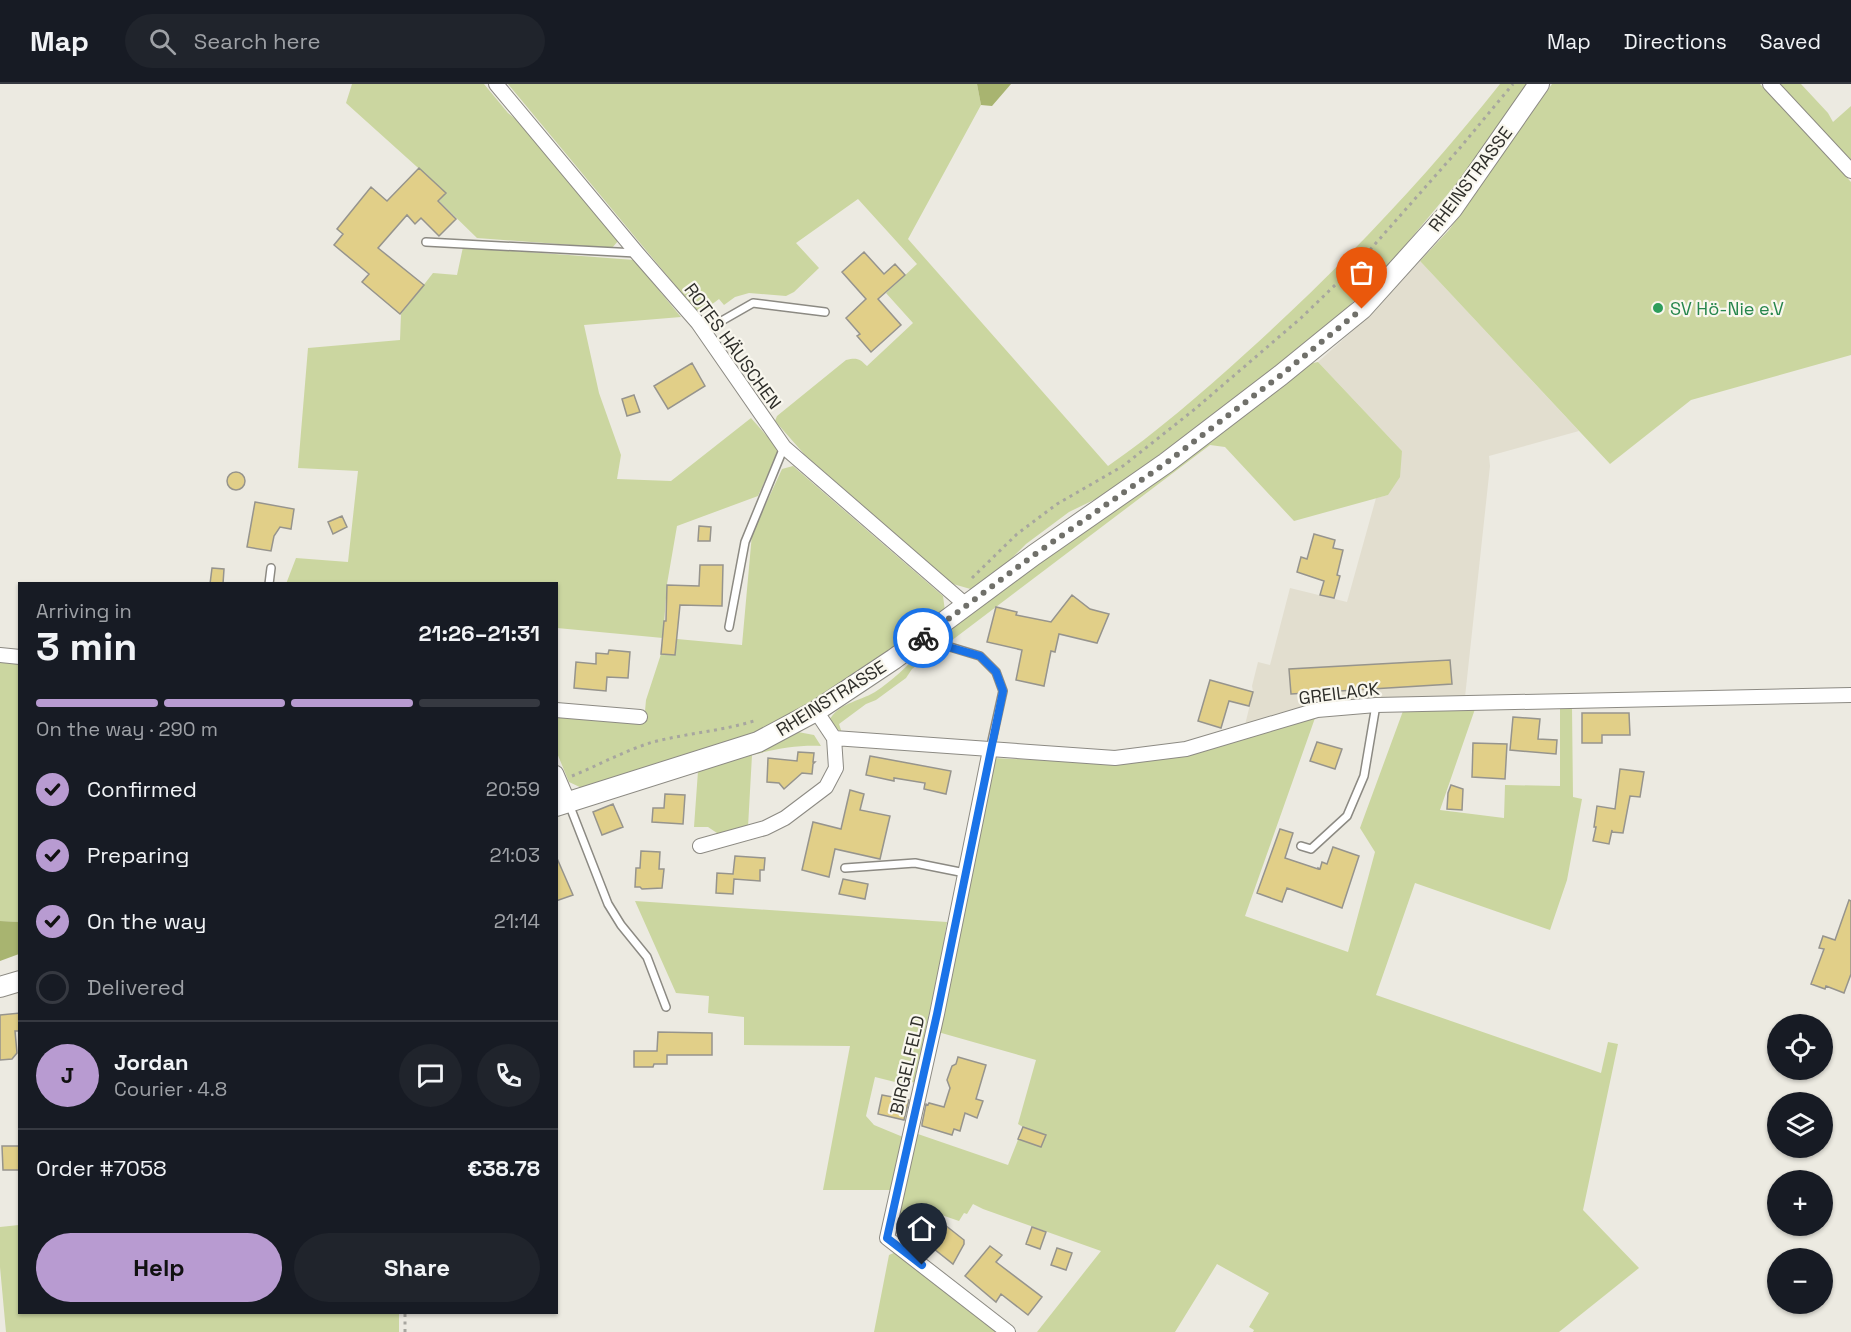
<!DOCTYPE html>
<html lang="en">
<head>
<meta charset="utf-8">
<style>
	:root { --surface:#171b24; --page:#20242c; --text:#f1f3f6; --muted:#9ea1a6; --line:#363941; --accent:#b89bd1 }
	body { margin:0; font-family:"Space Grotesk",sans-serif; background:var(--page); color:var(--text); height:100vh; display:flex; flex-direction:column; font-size:22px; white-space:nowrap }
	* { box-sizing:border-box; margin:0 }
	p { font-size:20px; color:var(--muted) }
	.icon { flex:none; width:33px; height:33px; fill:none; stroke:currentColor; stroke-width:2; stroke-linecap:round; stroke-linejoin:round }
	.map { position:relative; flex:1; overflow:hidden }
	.side { position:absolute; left:18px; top:498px; width:540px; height:732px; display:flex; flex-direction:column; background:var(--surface); border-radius:0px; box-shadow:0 2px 4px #0004 }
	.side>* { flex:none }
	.fabs { position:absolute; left:1767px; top:930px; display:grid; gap:12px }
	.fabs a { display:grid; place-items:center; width:66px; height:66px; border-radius:50%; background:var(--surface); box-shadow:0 2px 4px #0004; font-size:30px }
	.pin { position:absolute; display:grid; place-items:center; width:51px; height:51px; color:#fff; margin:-62px -26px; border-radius:50% 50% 50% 0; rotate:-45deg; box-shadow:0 0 6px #0007 }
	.pin .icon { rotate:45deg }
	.courier { position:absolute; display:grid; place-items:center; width:60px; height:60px; margin:-30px; border:4px solid #1a73e8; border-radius:50%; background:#fff; color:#222; box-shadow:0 2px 8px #0007 }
	.headline em { font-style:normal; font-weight:700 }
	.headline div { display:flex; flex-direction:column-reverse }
	.headline { display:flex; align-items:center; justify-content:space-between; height:102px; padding:0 18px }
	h1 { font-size:39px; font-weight:700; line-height:45px }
	.bar { display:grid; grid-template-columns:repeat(4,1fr); gap:9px 6px; align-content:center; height:72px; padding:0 18px }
	.bar i { height:8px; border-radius:4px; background:var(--line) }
	.bar .selected { background:var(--accent) }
	.bar p { grid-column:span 4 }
	.line { display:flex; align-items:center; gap:15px; padding:0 18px; border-top:2px solid var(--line) }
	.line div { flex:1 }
	.round { display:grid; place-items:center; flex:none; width:63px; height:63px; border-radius:32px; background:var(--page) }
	ol { padding:0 18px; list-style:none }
	li { display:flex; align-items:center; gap:18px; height:66px }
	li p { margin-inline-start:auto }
	li .icon { padding:6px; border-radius:50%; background:var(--accent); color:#111; stroke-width:4 }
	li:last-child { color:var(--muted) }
	li i { width:33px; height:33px; border:3px solid var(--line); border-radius:50% }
	.primary-button { display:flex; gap:12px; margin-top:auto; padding:12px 18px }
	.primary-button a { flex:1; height:69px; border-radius:36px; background:var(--accent); color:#111; font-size:24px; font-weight:700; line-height:69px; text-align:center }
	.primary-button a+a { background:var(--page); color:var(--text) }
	header { display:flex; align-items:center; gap:36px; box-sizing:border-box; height:84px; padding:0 30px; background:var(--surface); border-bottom:2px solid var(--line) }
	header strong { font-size:28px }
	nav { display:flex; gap:33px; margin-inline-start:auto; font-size:21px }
	.search { width:420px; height:54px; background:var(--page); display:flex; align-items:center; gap:15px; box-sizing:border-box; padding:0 21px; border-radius:33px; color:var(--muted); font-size:22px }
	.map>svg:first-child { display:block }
</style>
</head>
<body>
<header>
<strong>Map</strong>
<div class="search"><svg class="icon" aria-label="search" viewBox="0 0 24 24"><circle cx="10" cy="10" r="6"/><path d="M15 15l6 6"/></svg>Search here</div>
<nav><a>Map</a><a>Directions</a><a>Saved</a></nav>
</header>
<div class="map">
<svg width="1851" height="1248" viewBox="0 0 1851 1248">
	<rect width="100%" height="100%" fill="#eceae1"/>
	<path fill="#e2decf" d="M1420,177L1579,347L1489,372L1490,382L1465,613L1245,641L1253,608L1252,602L1258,578L1270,581L1290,504L1347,518L1376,414L1388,411L1402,367L1318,278L1369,232Z"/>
	<path fill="#cbd6a0" d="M352,0H484L508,29L518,37L618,157L612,164L477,154L439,117L446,109L346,19Z
		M508,0H977L981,21L908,155L1108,382C1157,348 1202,309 1246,269C1338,186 1423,97 1500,0H1529L1471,82L1394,175L1345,226L1264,294L1121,399L1104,411L1069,428L1026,460L999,487L974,506L953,500L805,371L775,337L777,332L846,276C857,273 860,275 867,282L913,239L886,209L917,180L858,115L796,159L819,184L794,208L786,212L749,209L735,213L724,221L719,215L699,230Z
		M1552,0H1760L1851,98V271L1691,316L1610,380L1420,177L1449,146Z
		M1777,0H1801L1828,29L1833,38L1851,22V80Z
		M463,163L634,176L681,233L584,241L599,309L621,371L617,395L671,397L751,334L779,366L758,412L677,442L667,500L663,554L557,544L556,500H286L296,474L348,478L358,387L298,384L308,264L400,256L401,230L433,189L457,191Z
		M1318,278L1402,367L1400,393L1388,411L1294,437L1225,363L1210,361L951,557L946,546L1308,280Z
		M793,382L943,512L945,527L847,599L761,648L584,705L569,698L557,669V629L644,638L646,616L661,570L675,571L677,555L742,561L752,450L782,385Z
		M921,568L934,569L912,585L906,594L876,616L866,620L839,640L842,649L829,637C838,619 858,618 875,608C892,597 907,582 921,568Z
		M0,574L19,577V838L0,837Z
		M1560,623H1572L1573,713L1582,715L1567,796L1550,846L1415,799L1376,911L1601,989L1608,958L1618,960L1583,1126L1639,1184L1559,1248H1253L1254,1246L1249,1243L1269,1209L1217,1180L1175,1248H1037L1101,1167L983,1125L973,1120L967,1130L964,1129L959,1137L927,1126L898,1132L915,1049L1008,1081L1023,1043L1018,1040L1036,976L938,948L955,877L960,833L994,674L1117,680L1189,670L1315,634L1245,832L1348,868L1375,768L1360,744L1403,627L1475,625L1440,726L1504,734L1505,701L1560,702Z
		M798,648L814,651L821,662C797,661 776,665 752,671L748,743L727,750L717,749L708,743H694L698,687L752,671Z
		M635,817L947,838L941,876L914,998L903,1000L875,993L866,1032L874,1041L903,1053L892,1106H823L850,962L744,961V933L708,929L709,912L676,909Z
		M19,1141L20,1228L399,1229V1248H6L0,1183V1143Z
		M896,1168L997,1248H874L889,1171Z"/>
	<path fill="#a8b470" d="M977,0H1011L992,22L981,21Z
		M0,837L20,838L19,870L0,877Z"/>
	<path fill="#e1cf88" stroke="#96948d" stroke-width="1.5" d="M419,84L446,109L438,117L456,135L439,152L421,134L415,140L407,131L378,164L424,201L400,230L362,198L369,190L334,161L343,150L337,145L371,103L387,117Z
		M864,168L884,190L895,180L905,191L878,215L901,241L871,268L857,252L860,250L846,234L866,215L842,188Z
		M692,279L705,302L668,325L654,302Z
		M634,311L640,328L627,332L622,315Z
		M227 397a9 9 0 1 1 18 0a9 9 0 1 1-18 0Z
		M255,418L294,425L291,445L280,443L274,452L271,467L247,463Z
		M342,432L347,443L333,450L328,438Z
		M699,442L711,443L710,457H698Z
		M1314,450L1335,456L1333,464L1343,466L1337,491L1340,492L1334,514L1320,511L1324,497L1297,488L1301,473L1307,475Z
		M700,481H723L722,522L680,521L675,571L661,570L664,537H666L667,501L699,502Z
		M212,484L224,485L223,500H210Z
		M1072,511L1090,525L1109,530L1097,559L1059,550L1055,568L1051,567L1044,602L1016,596L1022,566L987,558L996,523L1017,528L1016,531L1051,538Z
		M609,566L630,568L628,594L607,593L606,607L574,604L576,578L596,580V569L608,570Z
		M1450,576L1452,600L1291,610L1289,585Z
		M1210,596L1253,608L1249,622L1229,617L1221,644L1198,637Z
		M1582,629H1629L1630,651H1602V659H1582Z
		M1513,633L1540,635L1538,655L1557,656L1556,670L1510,666Z
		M1317,658L1342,665L1335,685L1310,677Z
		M1473,659L1507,660L1505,695L1472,693Z
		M798,668L814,669L813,678H815L813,680L812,690L802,689L784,705L779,699L767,698L768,674L797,677Z
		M870,672L951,687L946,710L924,705L925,699L894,694V697L866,691Z
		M1620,685L1644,688L1640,713L1630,712L1623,749L1612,748V746L1609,760L1593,757L1596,743H1594L1597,722L1615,725Z
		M1451,701L1463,705L1462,726L1447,725L1448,709Z
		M850,706L864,710L860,726L890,732L880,775L835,765L829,793L802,786L813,738L841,745Z
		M665,710L685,711L683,740L652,738L653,724H664Z
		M613,720L623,743L602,751L593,728Z
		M1280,745L1293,749L1285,774L1318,785V784L1320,785L1322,778L1327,780L1333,763L1359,772L1342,824L1287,804L1282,818L1257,809Z
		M641,767L660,768L659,785H664L662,804L642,805L640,803H635L636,784H640Z
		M556,772L573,811L556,817Z
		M735,772L765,774L764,786H760V797L734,795L733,810L716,809L717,789L733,790Z
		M843,795L868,800L865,815L839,810Z
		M1849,816L1851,817V890L1844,909L1826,902L1825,905L1811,900L1824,865L1819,864L1823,852L1835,856Z
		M20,929V947H15L17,969L12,975L0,976V931Z
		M658,948L712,949V971H667V980H654L653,983H634V967H657Z
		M958,973L986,981L976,1015L983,1017L977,1034L965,1029L960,1047L954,1045L952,1051L922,1042V1040L926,1020L928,1021L929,1019L944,1023L950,1004L947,996L952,982L956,980Z
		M882,1011L909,1016L904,1036L878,1030Z
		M1023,1043L1046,1051L1041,1063L1018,1055Z
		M2,1062H20V1086H3Z
		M945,1141L964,1156V1160L953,1180L929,1161Z
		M1032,1143L1046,1148L1040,1165L1026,1160Z
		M990,1162L1002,1171L996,1178L1042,1213L1028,1231L1001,1210L996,1218L965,1192Z
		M1057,1164L1072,1169L1066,1186L1051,1181Z"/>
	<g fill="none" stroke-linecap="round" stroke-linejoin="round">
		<g stroke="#8c8a83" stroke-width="10">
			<path id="lane" d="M426,158L636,169
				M704,247L753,219L825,228
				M269,500L271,484
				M729,543L745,458L784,363
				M927,556L980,572L996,588L1003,607L990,666
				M569,720L608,820L621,841L647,873L666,923
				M1301,762L1311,765L1347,732L1364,692L1376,621
				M845,784L915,779L965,789"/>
		</g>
		<g stroke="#8c8a83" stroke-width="16">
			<path id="street" d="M496,0L637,169L698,239L784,363L966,521
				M1770,0L1851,87
				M0,571L20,573
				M556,626L640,633
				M816,627L834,654L1115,674L1186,665L1317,626L1376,621L1851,611
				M990,666L937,930L887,1154L1008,1248
				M556,689L568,717
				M700,762L765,744L785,734L826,703L836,684L834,654"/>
		</g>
		<g stroke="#8c8a83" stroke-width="22">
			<path id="secondary" d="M556,722L758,658L816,627L894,575L1034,471L1166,379L1281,291L1362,225L1452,125L1539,0
				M0,903L20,897"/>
		</g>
		<path stroke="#a7a69f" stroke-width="3" stroke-dasharray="3 4.5" stroke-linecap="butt" d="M972,494L1017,450L1057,420L1123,382L1195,325L1301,234L1361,176L1459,65L1513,0
			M572,692C599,681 626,666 653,658C688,649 723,647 757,636
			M405,1248V1228"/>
		<use href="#lane" stroke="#fff" stroke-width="7"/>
		<use href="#street" stroke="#fff" stroke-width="14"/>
		<use href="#secondary" stroke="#fff" stroke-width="20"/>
	</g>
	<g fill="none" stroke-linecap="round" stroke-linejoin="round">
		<path stroke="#70706a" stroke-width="6" stroke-dasharray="0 10.8" d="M923,554L1034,471L1166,379L1281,291L1362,225"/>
		<path stroke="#1a73e8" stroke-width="8" d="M922,1181L887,1154L937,930L1003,607L996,588L980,572L921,555L923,554"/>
	</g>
	<circle fill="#2e9e5b" stroke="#f9f7ee" stroke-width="2" cx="1658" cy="224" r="6"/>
	<g text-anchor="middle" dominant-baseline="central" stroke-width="4.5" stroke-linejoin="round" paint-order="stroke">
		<g font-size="18" fill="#2e2e2a" stroke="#f9f7ee">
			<text transform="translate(1470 95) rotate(-53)">RHEINSTRASSE</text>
			<text transform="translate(733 262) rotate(54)">ROTES HÄUSCHEN</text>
			<text transform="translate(1339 609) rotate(-7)">GREILACK</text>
			<text transform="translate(831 614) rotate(-32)">RHEINSTRASSE</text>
			<text transform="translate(907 981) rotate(-77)">BIRGELFELD</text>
		</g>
		<g font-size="18" fill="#27864d" stroke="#f9f7ee" text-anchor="start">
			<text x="1670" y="224">SV Hö-Nie e.V</text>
		</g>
	</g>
</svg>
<div class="fabs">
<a><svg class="icon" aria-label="locate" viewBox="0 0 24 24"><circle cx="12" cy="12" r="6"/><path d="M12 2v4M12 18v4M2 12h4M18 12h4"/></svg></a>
<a><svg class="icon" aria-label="layers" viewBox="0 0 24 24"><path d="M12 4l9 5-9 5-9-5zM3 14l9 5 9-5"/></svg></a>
<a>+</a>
<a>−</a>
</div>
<div class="pin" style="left:1362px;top:225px;background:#ea580c"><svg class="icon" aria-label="bag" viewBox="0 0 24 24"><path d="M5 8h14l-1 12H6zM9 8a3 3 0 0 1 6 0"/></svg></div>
<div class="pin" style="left:922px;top:1181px;background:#1f2937"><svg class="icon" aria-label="home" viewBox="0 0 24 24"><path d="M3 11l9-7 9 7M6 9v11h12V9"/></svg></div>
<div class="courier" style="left:923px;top:554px"><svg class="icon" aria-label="bike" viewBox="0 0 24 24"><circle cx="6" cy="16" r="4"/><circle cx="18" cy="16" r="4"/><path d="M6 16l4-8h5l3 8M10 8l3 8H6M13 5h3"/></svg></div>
<section class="side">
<div class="headline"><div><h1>3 min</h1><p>Arriving in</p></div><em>21:26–21:31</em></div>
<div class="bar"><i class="selected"></i><i class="selected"></i><i class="selected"></i><i></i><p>On the way · 290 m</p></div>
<ol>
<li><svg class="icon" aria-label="check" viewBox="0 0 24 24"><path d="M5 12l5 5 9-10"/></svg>Confirmed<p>20:59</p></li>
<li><svg class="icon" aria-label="check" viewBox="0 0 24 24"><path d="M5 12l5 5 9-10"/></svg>Preparing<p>21:03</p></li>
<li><svg class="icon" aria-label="check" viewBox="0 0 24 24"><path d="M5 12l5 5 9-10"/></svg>On the way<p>21:14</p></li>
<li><i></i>Delivered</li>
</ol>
<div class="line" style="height:108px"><b class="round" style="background:var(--accent);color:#111">J</b><div><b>Jordan</b><p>Courier · 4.8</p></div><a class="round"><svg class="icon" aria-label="chat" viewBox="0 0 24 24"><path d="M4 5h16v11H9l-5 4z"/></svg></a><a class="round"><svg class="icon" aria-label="phone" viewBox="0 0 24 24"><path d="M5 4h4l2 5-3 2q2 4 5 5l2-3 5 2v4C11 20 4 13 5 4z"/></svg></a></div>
<div class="line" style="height:78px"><div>Order #7058</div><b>€38.78</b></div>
<div class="primary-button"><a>Help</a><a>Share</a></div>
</section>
</div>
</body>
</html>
